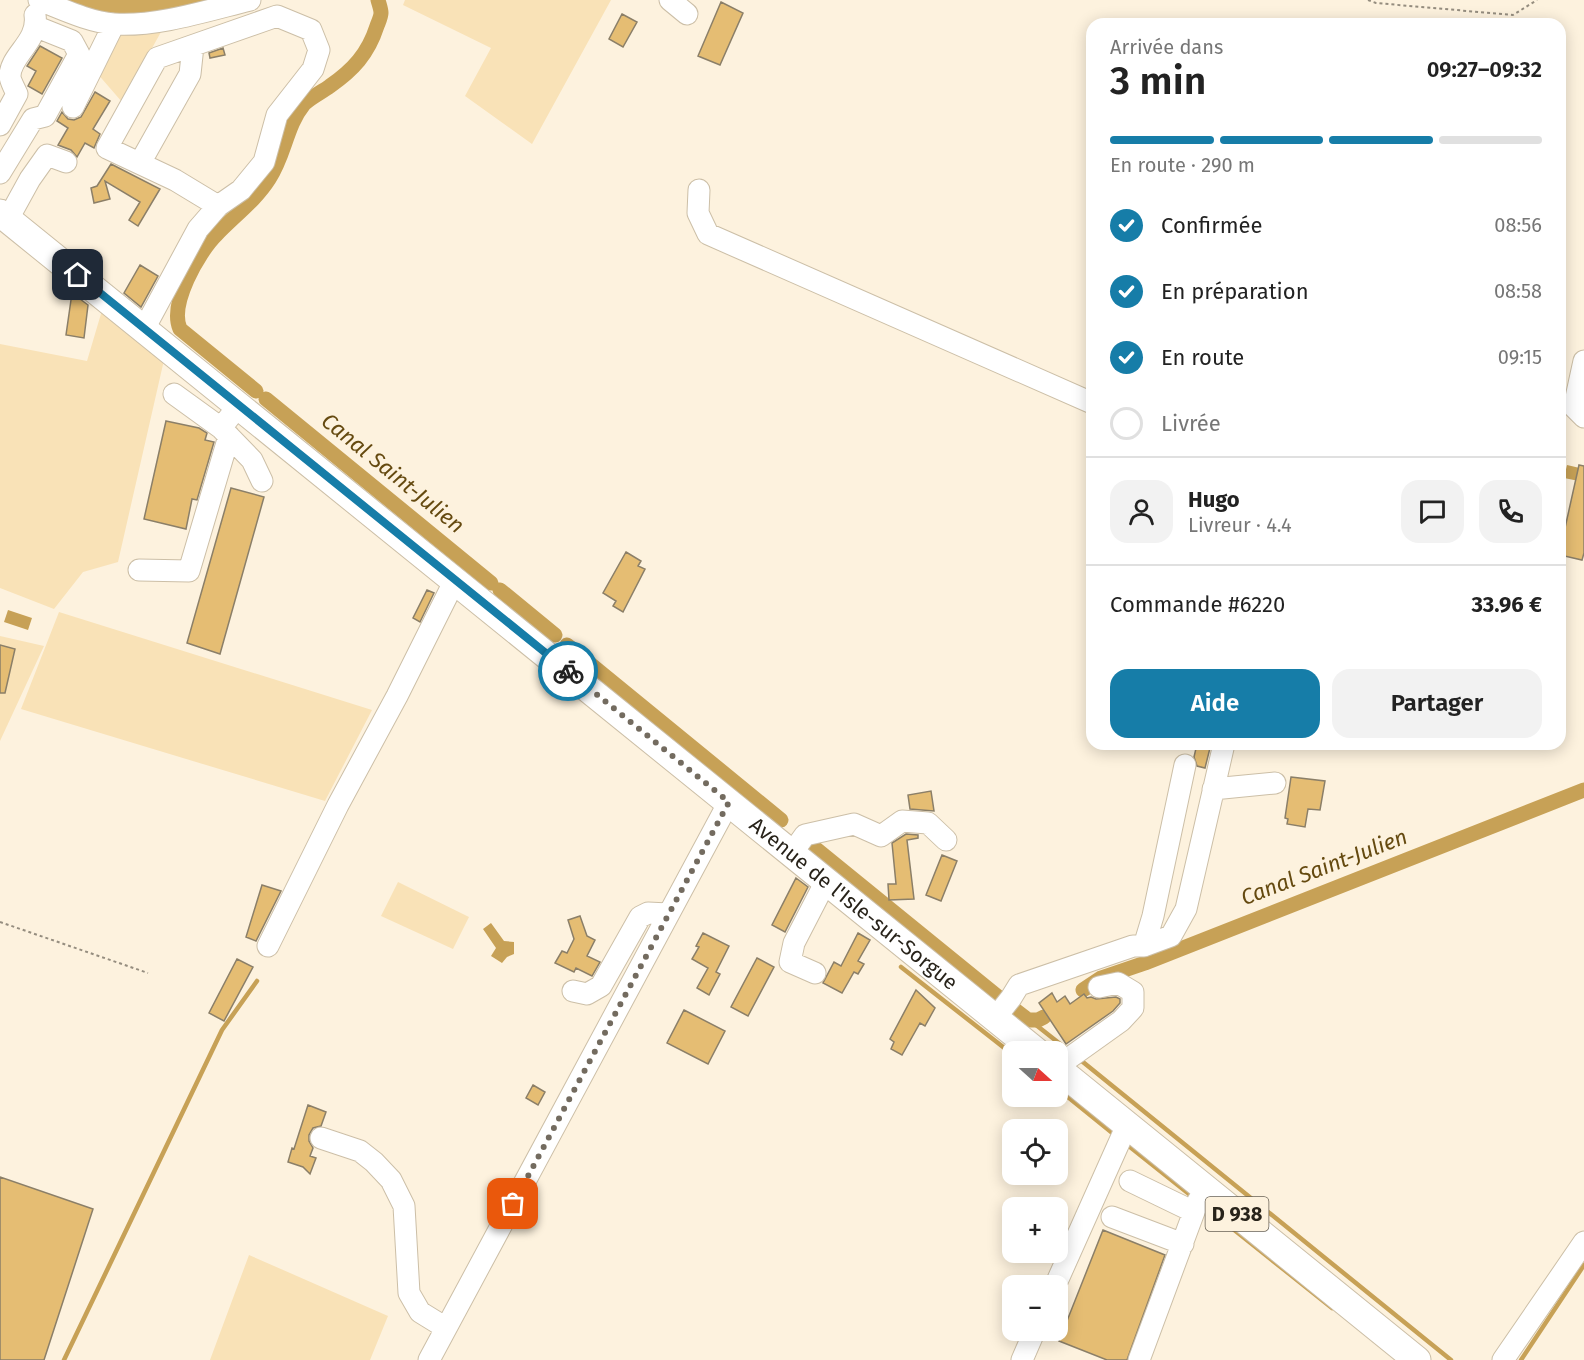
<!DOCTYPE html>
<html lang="fr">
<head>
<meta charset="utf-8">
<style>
	:root { --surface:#fff; --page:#f2f2f2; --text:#222; --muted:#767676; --line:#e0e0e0; --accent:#167da8 }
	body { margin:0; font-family:"Fira Sans",sans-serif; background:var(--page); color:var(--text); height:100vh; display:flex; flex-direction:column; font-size:22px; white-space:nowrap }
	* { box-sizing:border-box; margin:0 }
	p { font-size:20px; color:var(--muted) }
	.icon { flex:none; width:33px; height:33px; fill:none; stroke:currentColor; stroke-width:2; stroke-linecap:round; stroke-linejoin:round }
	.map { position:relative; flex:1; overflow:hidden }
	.details { position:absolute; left:1086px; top:18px; width:480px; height:732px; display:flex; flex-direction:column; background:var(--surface); border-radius:18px; box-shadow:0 3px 15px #0003 }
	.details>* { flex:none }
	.needle { width:39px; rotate:111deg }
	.controls { position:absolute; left:1002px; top:1041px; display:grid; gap:12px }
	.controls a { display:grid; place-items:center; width:66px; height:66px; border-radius:12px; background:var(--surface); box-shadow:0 3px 15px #0003; font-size:30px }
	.pin { position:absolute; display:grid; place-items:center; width:51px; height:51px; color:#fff; margin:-26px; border-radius:12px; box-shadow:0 3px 9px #0006 }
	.courier { position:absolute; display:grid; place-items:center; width:60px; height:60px; margin:-30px; border:4px solid #167da8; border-radius:50%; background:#fff; color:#222; box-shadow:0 2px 8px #0007 }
	.summary em { font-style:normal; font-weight:600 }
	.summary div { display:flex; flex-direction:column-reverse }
	.summary { display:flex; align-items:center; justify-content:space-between; height:102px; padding:0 24px }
	h1 { font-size:39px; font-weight:600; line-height:45px }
	.bar { display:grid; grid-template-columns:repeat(4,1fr); gap:9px 6px; align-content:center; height:72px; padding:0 24px }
	.bar i { height:8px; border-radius:4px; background:var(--line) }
	.bar .active { background:var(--accent) }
	.bar p { grid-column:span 4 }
	.line { display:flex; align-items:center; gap:15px; padding:0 24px; border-top:2px solid var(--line) }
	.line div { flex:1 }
	.round { display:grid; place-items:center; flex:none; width:63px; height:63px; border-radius:18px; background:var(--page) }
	ol { padding:0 24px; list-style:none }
	li { display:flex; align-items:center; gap:18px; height:66px }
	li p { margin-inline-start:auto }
	li .icon { padding:6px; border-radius:50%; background:var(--accent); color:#fff; stroke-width:4 }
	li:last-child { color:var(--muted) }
	li i { width:33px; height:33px; border:3px solid var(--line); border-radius:50% }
	.primary-button { display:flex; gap:12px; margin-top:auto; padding:12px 24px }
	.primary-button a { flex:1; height:69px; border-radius:18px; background:var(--accent); color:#fff; font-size:24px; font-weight:600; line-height:69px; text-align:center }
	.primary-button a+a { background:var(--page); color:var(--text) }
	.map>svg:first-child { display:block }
</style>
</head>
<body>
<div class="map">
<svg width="1584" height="1360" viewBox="0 0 1584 1360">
	<rect width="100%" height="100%" fill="#fdf2de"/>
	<path fill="#f9e2b7" d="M405,0H611L532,144L465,96L491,48L403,5Z
		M117,32L143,34L161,32L122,102L96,72Z
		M103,307L164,360L118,562L83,572L54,609L0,588V344L87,361Z
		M59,612L372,710L325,801L21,709Z
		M0,636L44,646L0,741Z
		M398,882L469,917L453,949L381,916Z
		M249,1255L388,1316L370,1360H210Z"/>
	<path fill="#cfa95e" d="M66,0H226L149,16L93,11Z"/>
	<path fill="#c7a156" d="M1567,465L1584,469V482L1564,478Z
		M8,610L32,618L28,630L4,622Z
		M491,923L504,941L514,942V954L507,957L502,963L491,956L496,948L483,929Z"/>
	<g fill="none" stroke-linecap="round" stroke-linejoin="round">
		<path stroke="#c7a156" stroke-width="4.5" d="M901,967L1012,1054
			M1031,1021L1069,1051
			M1078,1058L1451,1360
			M1058,1089L1116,1136
			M1125,1143L1194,1198
			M1203,1205L1332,1308
			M64,1360L222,1030L257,981
			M1521,1360L1584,1265"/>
		<path stroke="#c7a156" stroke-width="15" d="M256,391L180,329C169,304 198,253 216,235C234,216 255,201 269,179C285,155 286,126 304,104C311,97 322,92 330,86C353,70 368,54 377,26C378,23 381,17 381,13C381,9 379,4 378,0
			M266,399L491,583
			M500,590L555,635
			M567,645L781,820
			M810,844L997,996
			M1083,990L1101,978L1145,963L1584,790
			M1010,1006L1028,1020H1038L1044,1017"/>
	</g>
	<path fill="#e5bd73" stroke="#8b7f68" stroke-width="1.5" d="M721,2L743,13L720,65L698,56Z
		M622,14L637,22L623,47L609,39Z
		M40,46L62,58L42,94L28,86L36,71L27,66Z
		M223,48L225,55L210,58L209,53Z
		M95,92L110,101L93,129L100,134L94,148L85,143L77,157L71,150L58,145L68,128L57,121L62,112L68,119L74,120L81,117Z
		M111,164L160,189L138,226L129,220L140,202L105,181L110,199L94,203L91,188L97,186Z
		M140,265L158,276L141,307L124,293Z
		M72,293L88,305L84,338L66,335Z
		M166,421L199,428L207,433L205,440L214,442L197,500L192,499L186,529L144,519Z
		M1579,465L1584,466V553L1582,560L1560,555V537H1563Z
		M231,488L264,497L220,654L187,643Z
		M626,552L641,561L638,566L645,569L623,612L613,606L616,601L603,593Z
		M427,590L434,593L420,622L413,618Z
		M0,645L15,649L5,693H0Z
		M1197,744H1211L1205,768L1197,766L1194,757Z
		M1291,777L1325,781L1320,810L1308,809L1305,827L1287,824L1288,819L1285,818Z
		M931,791L934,811L910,809L908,795Z
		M906,834L918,835V838L907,840L914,899L889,900L888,884H896L892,843Z
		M942,855L957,861L941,901L926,895Z
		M796,878L808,887L785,932L772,925Z
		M262,885L281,891L256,941L246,937Z
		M580,916L587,936L595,940L587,956L600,962L592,976L576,968L574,972L555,963L562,951L567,953L574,939L568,920Z
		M703,933L729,946L716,972L720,974L709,995L697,988L708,968L692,959L699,947L696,946Z
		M858,933L870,940L858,961L864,964L858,974L854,972L842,993L823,983L834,962L841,966Z
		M757,958L774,967L748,1016L731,1007Z
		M237,959L253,967L224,1021L209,1013Z
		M916,990L935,1008L925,1026L920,1023L902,1055L891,1049L894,1042L890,1039Z
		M1052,993L1057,1002L1065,996L1070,1004L1084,994L1087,998L1091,997L1096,999L1116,997L1120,999V1003L1113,1011L1066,1044L1039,1003Z
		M684,1010L725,1031L708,1064L667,1043Z
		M533,1085L545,1092L538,1105L526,1098Z
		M308,1105L326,1112L321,1126L313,1128L309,1135V1141L313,1148L310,1156L316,1158L310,1174L303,1167L288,1162L292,1148L294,1149Z
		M0,1177L93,1209L44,1360H0Z
		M1103,1230L1165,1255L1127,1360H1107L1059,1341Z"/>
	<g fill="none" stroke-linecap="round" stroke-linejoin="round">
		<g stroke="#ccbfa7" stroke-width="23">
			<path id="minor" d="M39,0C62,9 89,22 114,24C157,27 209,10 250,0
				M670,0L687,14
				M73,107L114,24
				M0,125L17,94C15,89 10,81 10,76C10,55 39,42 35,15
				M140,163L190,74L193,46
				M0,173L33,119L45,116L79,54L72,41L37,27
				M699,190L698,213L708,234L1092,403
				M8,219L30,179L47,155L66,162
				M144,329L198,229L218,206L241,190L264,162L277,115L313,69L319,50L311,30L277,16L157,58L107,148L175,180L218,206
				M1584,361L1574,407L1584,417
				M174,394L221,428
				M239,405L221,428L252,460L262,481
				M139,570L189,571L229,436
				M1213,789L1275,783
				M792,853L805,835L854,824L881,836L902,821L928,823L946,840
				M268,946L338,805L397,696L455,580
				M1144,946L1171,936L1186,909L1224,744
				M815,973L790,962L794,943L826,881
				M573,991L587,994L601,986L640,917L648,913L668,914
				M996,1017L1011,998L1019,985L1133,946H1144L1153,916L1185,765
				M1058,1066L1121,1021L1133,1008V992L1118,983L1099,987
				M321,1138L360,1151L374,1162L391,1180L404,1206L409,1293L420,1312L446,1328
				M1130,1181L1194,1212
				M1112,1217L1183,1244
				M1055,1286L1127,1125
				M429,1360L729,802
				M1022,1360L1035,1330
				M1139,1360L1198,1201L1206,1189
				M1503,1360L1584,1242"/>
		</g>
		<g stroke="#ccbfa7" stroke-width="29">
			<g id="major">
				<path id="s1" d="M0,213L1037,1052"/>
				<path d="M1058,1069L1417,1360"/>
			</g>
		</g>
		<path stroke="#958d7f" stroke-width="2" stroke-dasharray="3 3" stroke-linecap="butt" d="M1368,0L1376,3L1513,15L1537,0
			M0,922L148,973"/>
		<use href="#minor" stroke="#fff" stroke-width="21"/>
		<use href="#major" stroke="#fff" stroke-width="27"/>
	</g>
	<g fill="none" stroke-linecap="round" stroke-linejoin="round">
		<path stroke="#736b5f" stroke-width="6" stroke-dasharray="0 10.8" d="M513,1204L729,802L568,671"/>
		<path stroke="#167da8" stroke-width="8" d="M78,275L568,671"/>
	</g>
	<g text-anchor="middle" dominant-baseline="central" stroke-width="6" stroke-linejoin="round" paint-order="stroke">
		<rect fill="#fdf2de" stroke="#686155" stroke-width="1.5" x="1205.5" y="1197" width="63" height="34" rx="4.5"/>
		<g font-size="20" font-weight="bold" fill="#28231a">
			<text x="1237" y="1214">D 938</text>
		</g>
		<g font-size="21" fill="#28231a" stroke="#fdf2de">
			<text stroke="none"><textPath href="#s1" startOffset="1098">Avenue de l'Isle-sur-Sorgue</textPath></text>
		</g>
		<g font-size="22" font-style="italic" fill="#654a10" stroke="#fdf2de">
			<text transform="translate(393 473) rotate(39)">Canal Saint-Julien</text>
			<text transform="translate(1324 867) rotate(-21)">Canal Saint-Julien</text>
		</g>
	</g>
</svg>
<div class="controls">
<a><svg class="needle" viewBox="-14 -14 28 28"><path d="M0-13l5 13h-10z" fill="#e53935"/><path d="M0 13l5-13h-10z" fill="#767676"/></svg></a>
<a><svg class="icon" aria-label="locate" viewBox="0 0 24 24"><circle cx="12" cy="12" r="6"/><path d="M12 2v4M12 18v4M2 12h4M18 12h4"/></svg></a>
<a>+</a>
<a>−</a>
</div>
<div class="pin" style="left:513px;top:1204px;background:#ea580c"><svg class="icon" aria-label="bag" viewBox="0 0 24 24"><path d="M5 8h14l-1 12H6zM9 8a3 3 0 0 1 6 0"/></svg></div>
<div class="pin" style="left:78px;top:275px;background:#1f2937"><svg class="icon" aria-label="home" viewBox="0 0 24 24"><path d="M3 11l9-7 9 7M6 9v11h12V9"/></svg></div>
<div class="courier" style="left:568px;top:671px"><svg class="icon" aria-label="bike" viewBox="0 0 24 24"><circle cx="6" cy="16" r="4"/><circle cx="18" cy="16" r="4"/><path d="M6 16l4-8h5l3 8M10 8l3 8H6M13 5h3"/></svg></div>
<section class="details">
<div class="summary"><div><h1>3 min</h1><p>Arrivée dans</p></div><em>09:27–09:32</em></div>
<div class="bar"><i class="active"></i><i class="active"></i><i class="active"></i><i></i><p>En route · 290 m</p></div>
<ol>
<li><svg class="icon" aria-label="check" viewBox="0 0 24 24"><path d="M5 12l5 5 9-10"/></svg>Confirmée<p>08:56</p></li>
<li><svg class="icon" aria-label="check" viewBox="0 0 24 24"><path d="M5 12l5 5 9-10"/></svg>En préparation<p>08:58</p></li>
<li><svg class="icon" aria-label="check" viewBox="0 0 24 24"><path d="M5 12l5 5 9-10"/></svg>En route<p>09:15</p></li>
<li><i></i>Livrée</li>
</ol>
<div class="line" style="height:108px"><a class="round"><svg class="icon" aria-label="person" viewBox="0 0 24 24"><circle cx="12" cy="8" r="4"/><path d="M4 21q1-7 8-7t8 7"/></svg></a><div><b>Hugo</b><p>Livreur · 4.4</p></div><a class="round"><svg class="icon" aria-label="chat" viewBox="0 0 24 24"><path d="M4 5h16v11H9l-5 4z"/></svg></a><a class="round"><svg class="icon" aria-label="phone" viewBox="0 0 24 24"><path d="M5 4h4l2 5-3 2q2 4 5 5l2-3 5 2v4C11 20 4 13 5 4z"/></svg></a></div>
<div class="line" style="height:78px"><div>Commande #6220</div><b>33.96 €</b></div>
<div class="primary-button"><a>Aide</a><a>Partager</a></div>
</section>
</div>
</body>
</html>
